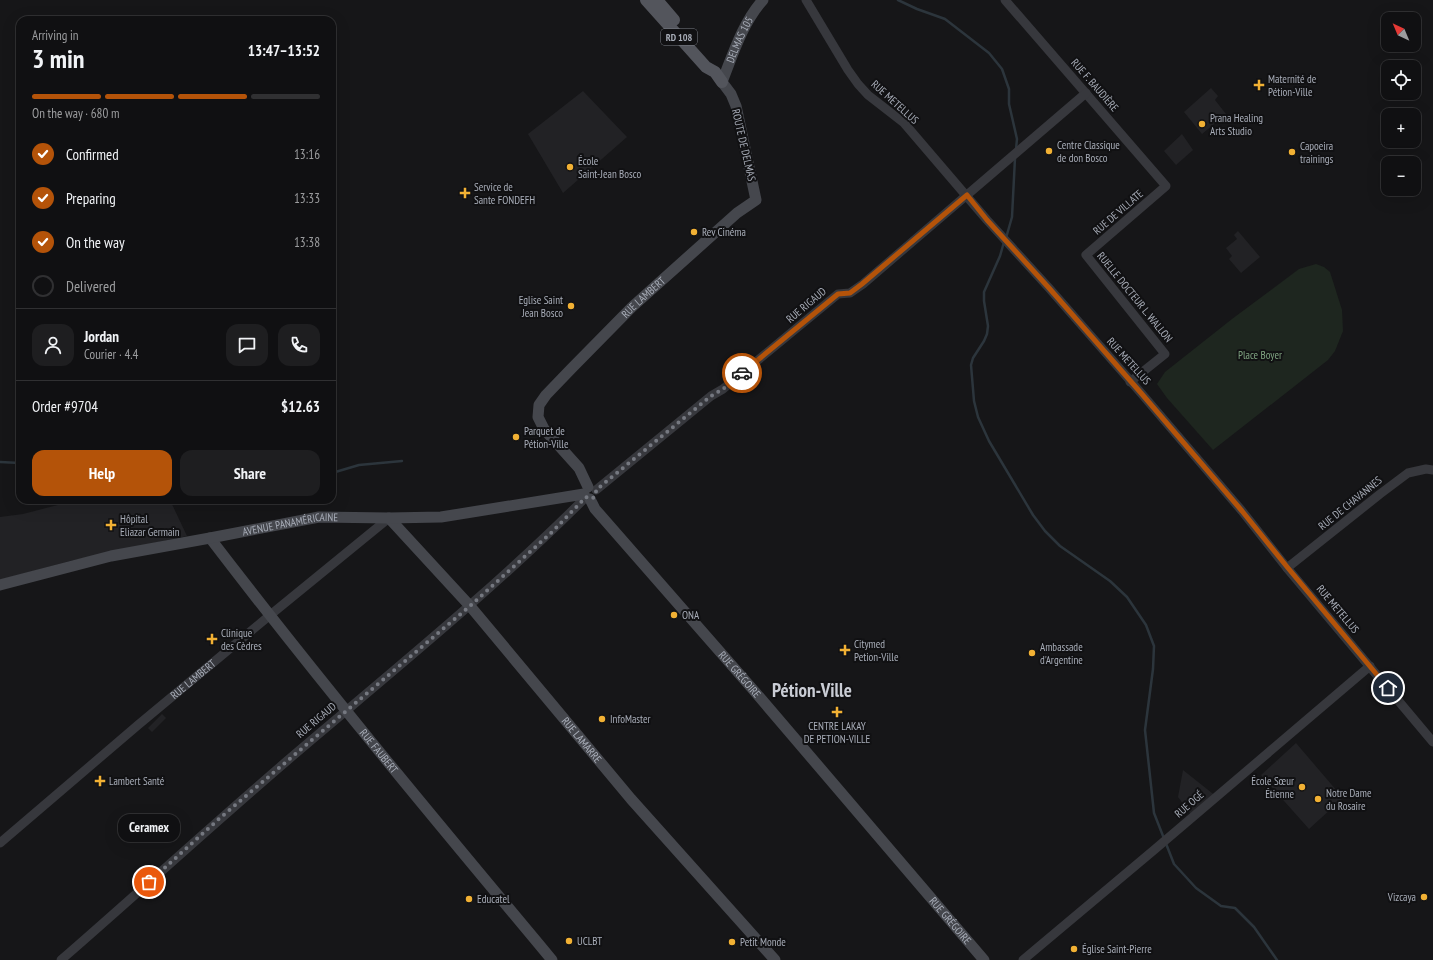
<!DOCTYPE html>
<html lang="en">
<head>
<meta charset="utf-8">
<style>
	:root { --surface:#101012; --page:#1e1e20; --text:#f1f3f6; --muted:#9c9d9f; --line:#303032; --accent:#b45309 }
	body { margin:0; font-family:"PT Sans Narrow",sans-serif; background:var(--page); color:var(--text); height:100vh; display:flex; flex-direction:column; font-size:15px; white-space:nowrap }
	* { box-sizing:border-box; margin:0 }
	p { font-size:13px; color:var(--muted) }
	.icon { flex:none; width:22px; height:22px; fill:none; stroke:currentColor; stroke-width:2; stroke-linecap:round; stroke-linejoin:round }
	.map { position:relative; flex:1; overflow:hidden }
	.drawer { position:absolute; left:16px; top:16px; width:320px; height:488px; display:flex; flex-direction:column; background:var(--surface); border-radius:12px; box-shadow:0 4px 16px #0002,0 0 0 1px var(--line) }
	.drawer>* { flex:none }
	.needle { width:26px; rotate:316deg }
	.tools { position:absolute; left:1381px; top:12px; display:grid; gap:8px }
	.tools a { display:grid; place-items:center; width:40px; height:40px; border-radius:8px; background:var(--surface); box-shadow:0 4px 16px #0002,0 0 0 1px var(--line); font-size:20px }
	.pin { position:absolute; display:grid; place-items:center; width:34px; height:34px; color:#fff; margin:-17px; border:2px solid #fff; border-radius:50%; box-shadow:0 1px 4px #0007 }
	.courier { position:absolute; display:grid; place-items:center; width:40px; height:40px; margin:-20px; border:3px solid #b45309; border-radius:50%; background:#fff; color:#222; box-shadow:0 1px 5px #0007 }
	.bubble { position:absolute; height:28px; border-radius:12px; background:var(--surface); box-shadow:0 4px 16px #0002,0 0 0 1px var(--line); font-size:13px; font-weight:800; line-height:28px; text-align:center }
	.headline em { font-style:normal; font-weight:800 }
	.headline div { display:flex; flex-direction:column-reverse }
	.headline { display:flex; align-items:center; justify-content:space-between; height:68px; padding:0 16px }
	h1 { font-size:26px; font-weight:800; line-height:30px }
	.bar { display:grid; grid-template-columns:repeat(4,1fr); gap:6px 4px; align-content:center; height:48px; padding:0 16px }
	.bar i { height:5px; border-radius:3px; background:var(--line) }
	.bar .on { background:var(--accent) }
	.bar p { grid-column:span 4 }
	.line { display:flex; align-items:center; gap:10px; padding:0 16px; border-top:1px solid var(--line) }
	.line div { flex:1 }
	.round { display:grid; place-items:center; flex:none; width:42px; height:42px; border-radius:12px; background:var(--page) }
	ol { padding:0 16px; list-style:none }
	li { display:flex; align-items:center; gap:12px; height:44px }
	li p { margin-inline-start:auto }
	li .icon { padding:4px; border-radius:50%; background:var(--accent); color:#fff; stroke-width:4 }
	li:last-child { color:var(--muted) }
	li i { width:22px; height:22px; border:2px solid var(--line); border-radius:50% }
	.button { display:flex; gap:8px; margin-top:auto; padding:8px 16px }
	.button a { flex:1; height:46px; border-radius:12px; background:var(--accent); color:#fff; font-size:16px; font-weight:800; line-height:46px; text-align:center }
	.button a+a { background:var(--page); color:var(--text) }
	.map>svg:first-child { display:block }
</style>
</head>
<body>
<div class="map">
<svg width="1433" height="960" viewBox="0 0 1433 960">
	<rect width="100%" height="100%" fill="#161618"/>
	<path fill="#222225" d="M1211,88L1218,96L1215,100L1226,114L1202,134L1184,112Z
		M583,91L627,137L563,193L528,134Z
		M1182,134L1193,150L1176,165L1164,151Z
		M1238,231L1260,257L1241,273L1229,259L1232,256L1226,248L1237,239L1234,235Z
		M77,500H170L187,536L70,561L0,580V517L23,514Z
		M162,714L166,718L152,732L148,728Z
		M1296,743L1343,798L1309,829L1261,775Z
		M1183,770L1217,797L1193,817L1178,797Z"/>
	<path fill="#1e261f" d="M1316,264L1324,267L1330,272L1342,310L1343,331L1335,351L1328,360L1213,450L1167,398L1157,384L1165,372L1232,319L1299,269Z"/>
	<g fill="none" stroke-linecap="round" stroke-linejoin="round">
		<path stroke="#2c353c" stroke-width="2.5" d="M898,0L917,9L945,19L989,53L1002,69L1009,89V104L1017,139L1016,149
			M1006,238L1012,217L1015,158
			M1004,242L1000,256L984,292V301L988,326L987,334L984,341L973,358L971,365L974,401L978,417L989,441L1033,515L1045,531L1060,546L1110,581L1127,597L1146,625L1154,646L1153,669L1145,730L1154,813L1174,864L1196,888L1221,906L1235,908L1254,927L1277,960
			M0,462L20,463
			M332,473L359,465L402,461"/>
		<g stroke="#37383d" stroke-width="9">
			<path d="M806,0L848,70L858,84L868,95L904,123L987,220L1049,288L1141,393L1242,511L1287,568L1433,742"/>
			<path d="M1005,0L1166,186L1086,255L1165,354L1130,382"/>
			<path d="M596,490L711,396L723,389L838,294L850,293L863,284L1086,93"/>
			<path d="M1287,568L1380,494L1408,473L1426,469L1433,470"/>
			<path id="s1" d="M0,843L138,725L269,616L389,518"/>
			<path d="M61,960C137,894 211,826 288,760C389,674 492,591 586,497"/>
			<path d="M1023,960L1154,850L1370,666"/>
		</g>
		<g stroke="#45474d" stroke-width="11">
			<path id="s2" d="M588,487L579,468L544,429L538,417L539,405L546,395L571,369L632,307L737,213L756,200L736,106L731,94L722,82C733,54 743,22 763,0"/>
			<path id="s3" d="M590,499L595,509L756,693L984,960"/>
			<path id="s4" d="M389,518L470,606L631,799L775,960"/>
			<path id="s5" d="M210,538C320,682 436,821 552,960"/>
			<path id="s6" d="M0,585L111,556L210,538L319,517L389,518L441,517L584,494"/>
		</g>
		<path stroke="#53555c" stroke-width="12" d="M646,0L706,67L715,72L722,82
			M657,0L674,20"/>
	</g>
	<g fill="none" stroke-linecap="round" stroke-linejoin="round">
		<path stroke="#757880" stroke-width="4" stroke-dasharray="0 7.2" d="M149,882L220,818L470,606L552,532L586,497C590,500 594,499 596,494V490L711,396L723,389L742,373"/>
		<path stroke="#b45309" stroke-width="5" d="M742,373L838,294L850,293L862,284L967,195L987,220L1049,288L1141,393L1242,511L1288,568L1388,688"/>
	</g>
	<g fill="#f2b134" stroke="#111113" stroke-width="1.5">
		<path d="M1257 79h4v4h4v4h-4v4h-4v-4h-4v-4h4z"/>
		<circle cx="1202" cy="124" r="4"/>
		<circle cx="1049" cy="151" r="4"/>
		<circle cx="1292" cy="152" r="4"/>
		<circle cx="570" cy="167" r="4"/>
		<path d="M463 187h4v4h4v4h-4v4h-4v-4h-4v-4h4z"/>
		<circle cx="694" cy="232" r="4"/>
		<circle cx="571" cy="306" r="4"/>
		<circle cx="516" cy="437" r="4"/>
		<path d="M109 519h4v4h4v4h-4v4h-4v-4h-4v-4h4z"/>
		<circle cx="674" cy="615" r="4"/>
		<path d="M210 633h4v4h4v4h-4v4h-4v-4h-4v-4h4z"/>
		<path d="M843 644h4v4h4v4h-4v4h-4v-4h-4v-4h4z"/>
		<circle cx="1032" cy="653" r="4"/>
		<path d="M835 706h4v4h4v4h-4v4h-4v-4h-4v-4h4z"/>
		<circle cx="602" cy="719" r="4"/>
		<path d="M98 775h4v4h4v4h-4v4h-4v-4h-4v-4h4z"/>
		<circle cx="1302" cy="787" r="4"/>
		<circle cx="1318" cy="799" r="4"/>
		<circle cx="1424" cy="897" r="4"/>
		<circle cx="469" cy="899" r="4"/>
		<circle cx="569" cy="941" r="4"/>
		<circle cx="732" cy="942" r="4"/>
		<circle cx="1074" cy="949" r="4"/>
	</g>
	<g text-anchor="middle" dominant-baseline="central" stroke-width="4" stroke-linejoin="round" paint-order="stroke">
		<rect fill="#111113" stroke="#7b7e86" stroke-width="1" x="661" y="29" width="36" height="16" rx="3"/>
		<g font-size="10" font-weight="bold" fill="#a8adb8">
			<text x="679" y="37">RD 108</text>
		</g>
		<g font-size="11" fill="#a8adb8" stroke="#111113">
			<text stroke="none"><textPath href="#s2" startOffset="568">DELMAS 105</textPath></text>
			<text transform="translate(1095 85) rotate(49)">RUE F. BAUDIÈRE</text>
			<text transform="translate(895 102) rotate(42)">RUE METELLUS</text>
			<text transform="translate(744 145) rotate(77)">ROUTE DE DELMAS</text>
			<text transform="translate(1118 212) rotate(-41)">RUE DE VILLATE</text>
			<text transform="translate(1135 297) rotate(51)">RUELLE DOCTEUR L. WALLON</text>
			<text stroke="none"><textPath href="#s2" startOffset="249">RUE LAMBERT</textPath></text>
			<text transform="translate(806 305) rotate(-40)">RUE RIGAUD</text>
			<text transform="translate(1129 361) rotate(48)">RUE METELLUS</text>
			<text transform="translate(1350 503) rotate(-39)">RUE DE CHAVANNES</text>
			<text stroke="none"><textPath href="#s6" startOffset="297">AVENUE PANAMÉRICAINE</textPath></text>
			<text transform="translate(1338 609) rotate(50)">RUE METELLUS</text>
			<text stroke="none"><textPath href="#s3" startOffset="231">RUE GRÉGOIRE</textPath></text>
			<text stroke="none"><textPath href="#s1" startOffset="253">RUE LAMBERT</textPath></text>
			<text transform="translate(316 720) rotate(-40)">RUE RIGAUD</text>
			<text stroke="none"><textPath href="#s4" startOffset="294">RUE LAMARRE</textPath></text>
			<text stroke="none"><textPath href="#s5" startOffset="272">RUE FAUBERT</textPath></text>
			<text transform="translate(1189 804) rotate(-41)">RUE OGÉ</text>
			<text stroke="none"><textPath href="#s3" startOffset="555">RUE GRÉGOIRE</textPath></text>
		</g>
		<g font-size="11" fill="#a8adb8" stroke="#111113" text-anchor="start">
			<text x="1268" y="79">Maternité de<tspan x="1268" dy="13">Pétion-Ville</tspan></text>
			<text x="1210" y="118">Prana Healing<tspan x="1210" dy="13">Arts Studio</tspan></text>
			<text x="1057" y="145">Centre Classique<tspan x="1057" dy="13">de don Bosco</tspan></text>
			<text x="1300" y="146">Capoeira<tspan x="1300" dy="13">trainings</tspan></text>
			<text x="578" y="161">École<tspan x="578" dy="13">Saint-Jean Bosco</tspan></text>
			<text x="474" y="187">Service de<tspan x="474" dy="13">Sante FONDEFH</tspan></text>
			<text x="702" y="232">Rev Cinéma</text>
			<text x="563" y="300" text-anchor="end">Eglise Saint<tspan x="563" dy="13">Jean Bosco</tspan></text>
			<text x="524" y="431">Parquet de<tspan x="524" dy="13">Pétion-Ville</tspan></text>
			<text x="120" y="519">Hôpital<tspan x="120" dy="13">Eliazar Germain</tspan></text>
			<text x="682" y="615">ONA</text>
			<text x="221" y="633">Clinique<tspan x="221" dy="13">des Cèdres</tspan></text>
			<text x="854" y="644">Citymed<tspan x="854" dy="13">Petion-Ville</tspan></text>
			<text x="1040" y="647">Ambassade<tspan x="1040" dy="13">d'Argentine</tspan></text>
			<text x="610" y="719">InfoMaster</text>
			<text x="837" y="726" text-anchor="middle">CENTRE LAKAY<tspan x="837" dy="13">DE PETION-VILLE</tspan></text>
			<text x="109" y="781">Lambert Santé</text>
			<text x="1294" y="781" text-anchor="end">École Sœur<tspan x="1294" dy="13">Étienne</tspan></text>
			<text x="1326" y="793">Notre Dame<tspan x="1326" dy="13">du Rosaire</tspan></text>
			<text x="1416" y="897" text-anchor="end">Vizcaya</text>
			<text x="477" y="899">Educatel</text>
			<text x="577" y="941">UCLBT</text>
			<text x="740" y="942">Petit Monde</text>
			<text x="1082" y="949">Église Saint-Pierre</text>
		</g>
		<g font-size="11" fill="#7fa381" stroke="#111113">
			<text x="1260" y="355">Place Boyer</text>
		</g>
		<g font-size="19" font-weight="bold" fill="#c9ccd4" stroke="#111113">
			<text x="812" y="690">Pétion-Ville</text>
		</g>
	</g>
</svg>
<div class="tools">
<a><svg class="needle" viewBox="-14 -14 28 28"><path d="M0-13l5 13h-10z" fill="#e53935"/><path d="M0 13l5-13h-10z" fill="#9c9d9f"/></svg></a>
<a><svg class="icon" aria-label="locate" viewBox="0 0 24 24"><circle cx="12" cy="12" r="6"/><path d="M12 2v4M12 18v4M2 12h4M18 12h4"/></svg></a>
<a>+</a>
<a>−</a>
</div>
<div class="pin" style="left:149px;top:882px;background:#ea580c"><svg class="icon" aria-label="bag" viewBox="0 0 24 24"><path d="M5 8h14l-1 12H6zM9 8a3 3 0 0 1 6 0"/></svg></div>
<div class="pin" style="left:1388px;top:688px;background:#1f2937"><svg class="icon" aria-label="home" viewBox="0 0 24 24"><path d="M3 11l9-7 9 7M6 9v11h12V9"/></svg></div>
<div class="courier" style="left:742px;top:373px"><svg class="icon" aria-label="car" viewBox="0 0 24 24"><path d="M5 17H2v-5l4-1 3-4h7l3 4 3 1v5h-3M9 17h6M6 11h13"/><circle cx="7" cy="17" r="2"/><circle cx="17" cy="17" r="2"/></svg></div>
<div class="bubble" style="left:118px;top:814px;width:62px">Ceramex</div>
<section class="drawer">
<div class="headline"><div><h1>3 min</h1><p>Arriving in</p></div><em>13:47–13:52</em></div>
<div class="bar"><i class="on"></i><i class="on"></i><i class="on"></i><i></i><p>On the way · 680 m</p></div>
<ol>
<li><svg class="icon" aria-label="check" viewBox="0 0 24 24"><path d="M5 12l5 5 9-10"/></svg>Confirmed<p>13:16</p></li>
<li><svg class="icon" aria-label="check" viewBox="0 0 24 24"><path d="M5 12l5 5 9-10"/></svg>Preparing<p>13:33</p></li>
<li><svg class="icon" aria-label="check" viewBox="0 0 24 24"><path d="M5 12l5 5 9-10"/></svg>On the way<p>13:38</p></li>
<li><i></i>Delivered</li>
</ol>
<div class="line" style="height:72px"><a class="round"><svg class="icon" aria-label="person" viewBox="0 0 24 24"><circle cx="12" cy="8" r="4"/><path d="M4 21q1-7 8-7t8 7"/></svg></a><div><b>Jordan</b><p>Courier · 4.4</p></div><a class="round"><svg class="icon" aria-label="chat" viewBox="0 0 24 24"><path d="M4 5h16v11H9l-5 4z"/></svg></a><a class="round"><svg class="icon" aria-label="phone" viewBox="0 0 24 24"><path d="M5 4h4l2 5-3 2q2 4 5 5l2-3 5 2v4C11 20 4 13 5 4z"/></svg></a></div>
<div class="line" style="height:52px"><div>Order #9704</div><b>$12.63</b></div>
<div class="button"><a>Help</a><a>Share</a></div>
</section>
</div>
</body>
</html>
